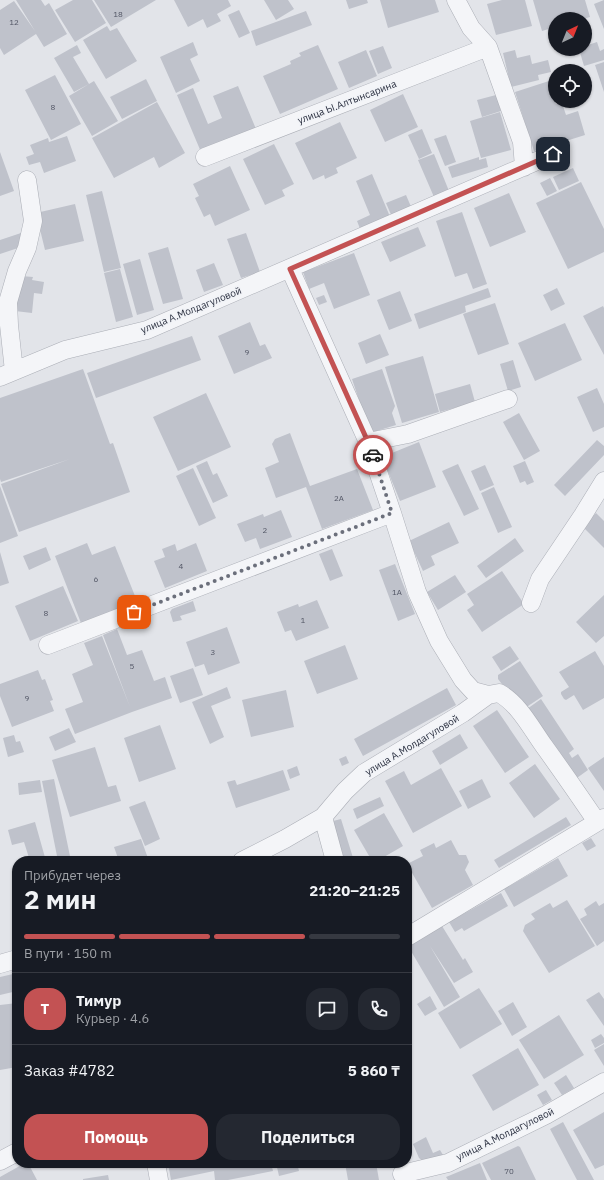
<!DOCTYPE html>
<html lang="ru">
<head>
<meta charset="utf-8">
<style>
	:root { --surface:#171b24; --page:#242831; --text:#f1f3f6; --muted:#9ea1a6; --line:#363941; --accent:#c35253 }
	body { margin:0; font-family:"IBM Plex Sans",sans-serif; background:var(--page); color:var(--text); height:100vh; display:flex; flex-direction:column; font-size:15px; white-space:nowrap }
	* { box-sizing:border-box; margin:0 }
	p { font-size:13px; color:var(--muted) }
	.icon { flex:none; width:22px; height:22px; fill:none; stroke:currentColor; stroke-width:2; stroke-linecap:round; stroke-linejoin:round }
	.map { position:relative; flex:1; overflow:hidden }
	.side { position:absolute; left:12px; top:856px; width:400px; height:312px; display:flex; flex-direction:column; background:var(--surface); border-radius:16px; box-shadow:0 1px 3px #0004 }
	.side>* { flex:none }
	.needle { width:26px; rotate:43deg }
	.buttons { position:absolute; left:548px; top:12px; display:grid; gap:8px }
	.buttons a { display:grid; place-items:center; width:44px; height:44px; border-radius:50%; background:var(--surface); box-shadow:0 1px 3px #0004; font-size:20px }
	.pin { position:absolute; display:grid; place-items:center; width:34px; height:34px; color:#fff; margin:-17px; border-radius:8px; box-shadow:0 2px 6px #0006 }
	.courier { position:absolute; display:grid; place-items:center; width:40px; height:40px; margin:-20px; border:3px solid #c35253; border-radius:50%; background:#fff; color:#222; box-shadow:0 1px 5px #0007 }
	.head em { font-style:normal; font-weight:700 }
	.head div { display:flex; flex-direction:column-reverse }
	.head { display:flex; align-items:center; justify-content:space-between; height:68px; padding:0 12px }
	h1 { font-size:26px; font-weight:700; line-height:30px }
	.bar { display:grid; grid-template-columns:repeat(4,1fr); gap:6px 4px; align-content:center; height:48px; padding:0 12px }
	.bar i { height:5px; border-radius:3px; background:var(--line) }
	.bar .active { background:var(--accent) }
	.bar p { grid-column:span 4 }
	.line { display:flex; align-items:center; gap:10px; padding:0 12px; border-top:1px solid var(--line) }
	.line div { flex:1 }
	.round { display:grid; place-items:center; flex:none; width:42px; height:42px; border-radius:16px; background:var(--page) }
	.action { display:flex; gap:8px; margin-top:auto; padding:8px 12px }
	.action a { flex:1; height:46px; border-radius:16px; background:var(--accent); color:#fff; font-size:16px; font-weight:700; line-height:46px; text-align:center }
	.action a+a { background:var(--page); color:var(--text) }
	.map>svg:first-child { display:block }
</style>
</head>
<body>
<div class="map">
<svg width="604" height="1180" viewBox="0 0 604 1180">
	<rect width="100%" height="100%" fill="#e2e4e9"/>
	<path fill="#bfc2cb" d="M16,0H41L45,6L49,3L67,34L44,47L36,34L4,55L0,48V10L14,1L35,31Z
		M73,0H92L106,23L75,42L55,10Z
		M94,0H156L111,27Z
		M174,0H228L231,6L217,14L221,21L207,28L203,19L188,27Z
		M264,0H288L294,9L276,20Z
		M346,0H367L368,3L349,9Z
		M380,0H435L439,12L388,28Z
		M502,0H525L532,26L496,35L487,4Z
		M533,0H585L590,17L583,19H555V27L542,31Z
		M604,0V29L594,4Z
		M239,10L250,33L239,38L228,15Z
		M306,11L312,25L256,46L251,31Z
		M107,26L110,31L117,28L137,61L106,79L83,40Z
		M193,42L198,55L190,59L200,81L176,93L160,57Z
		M597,42L600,51L604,49V60L584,66L579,49H585V46Z
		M77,45L81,53L73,57L89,84L74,92L54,58Z
		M318,45L338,89L280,114L263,76L291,64L290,61L301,56L299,53Z
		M383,46L392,68L378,74L369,51Z
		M366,50L377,76L349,88L338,62Z
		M515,50L517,58L530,55L532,64L548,60L551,72L538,75L539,80L511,87L503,53Z
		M604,62V92L595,65Z
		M55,75L81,124L51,140L25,90Z
		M146,79L157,101L122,119L110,97Z
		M94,81L118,121L92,136L69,96Z
		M549,81L556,104L562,103L566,115L578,111L585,135L534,151L515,92Z
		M585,83L589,96L585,97Z
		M238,86L256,129L201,152L177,95L193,88L208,124L222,118L213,96Z
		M403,94L418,127L385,142L370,110Z
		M496,95L501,111L482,117L477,100Z
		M157,102L185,153L159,168L154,157L114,178L92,138Z
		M500,112L511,150L481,158L470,121Z
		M340,122L357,158L336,168L338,173L325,179L324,175L313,180L295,143Z
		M422,129L432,153L419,159L408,135Z
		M446,135L456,162L445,166L434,139Z
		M67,136L76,161L44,173L40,162L29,165L26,157L34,154L30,145L48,138L49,142Z
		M274,144L294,184L282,190L285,196L265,205L243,159Z
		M0,152L14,191L0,196Z
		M434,154L449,191L434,197L418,160Z
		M479,157V160L486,158L488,167L452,178L448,167Z
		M230,166L250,210L215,226L210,214L204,217L195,198L199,196L193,184Z
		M573,168L579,181L559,190L553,177Z
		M372,174L391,219L361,231L357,221L370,215L356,181Z
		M550,178L557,191L547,196L540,183Z
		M581,182L604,229V252L568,269L536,203Z
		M102,191L121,268L104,272L86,195Z
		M509,193L526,232L490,247L474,208Z
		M406,195L412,209L392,217L386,203Z
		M75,204L84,241L45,250L36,213Z
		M462,212L487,284L473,289L467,273L455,277L436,221Z
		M418,227L426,246L390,262L381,242Z
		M21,233V247L0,254V240Z
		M246,233L260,272L241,278L227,239Z
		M168,247L183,299L163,304L148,253Z
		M354,253L370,295L334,309L324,283L309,289L303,272Z
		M140,259L154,310L137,315L123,264Z
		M214,263L223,285L204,292L196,270Z
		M120,269L133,317L116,322L104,273Z
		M21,276L33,277L32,280L44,282L42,294L34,293L32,313L15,311Z
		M488,288L491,297L465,306L466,312L419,329L414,314Z
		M557,288L565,304L551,311L543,295Z
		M400,291L412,321L389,330L377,300Z
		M324,295L327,302L319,305L316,298Z
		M495,303L509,344L478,355L463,314Z
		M603,306L604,308V355L583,316Z
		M250,322L260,346L265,344L272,358L234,374L218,336Z
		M565,323L582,360L535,381L518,343Z
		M380,334L389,355L366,364L358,343Z
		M192,336L201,360L96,398L87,373Z
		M423,356L439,412L402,423L385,367Z
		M513,360L521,387L508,391L500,364Z
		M83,369L110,444L113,443L130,492L19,532L1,484L70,459L1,482L0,479V398Z
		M382,369L395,406L392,413L396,425L370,433L352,379Z
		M470,384L475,402L440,412L435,394Z
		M597,388L604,404V427L593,432L577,397Z
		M206,393L231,447L178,471L153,417Z
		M519,413L540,451L524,460L503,422Z
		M290,433L310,486L357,469L373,510L322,529L306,487L276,498L265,468L279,462L272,444L275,439Z
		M597,440L604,446V455L565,496L554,485Z
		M419,442L436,487L400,501L382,457Z
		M207,461L213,475L217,473L228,496L213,503L196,466Z
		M525,461L534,482L527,485L525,481L520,483L513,466Z
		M458,464L479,509L464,516L442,471Z
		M485,465L494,485L480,491L471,471Z
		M193,468L216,518L199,526L176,476Z
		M0,486L18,536L0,543Z
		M494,487L512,527L498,533L481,493Z
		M281,510L292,537L260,549L256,538L245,542L237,524L263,514L264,517Z
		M596,513L604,521V548L583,527Z
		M449,522L459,543L431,556L435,565L423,571L409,541Z
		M515,538L524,551L486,578L477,566Z
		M87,543L92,555L115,546L137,601L81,623L55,556Z
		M196,543L207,571L165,588L154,561L165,557L162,549L175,544L177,551Z
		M46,547L51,560L29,570L23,556Z
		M332,549L343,576L330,581L319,554Z
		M0,552L9,583L0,586Z
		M395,564L415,614L398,621L379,570Z
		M502,571L524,604L482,632L467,610L474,605L467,594Z
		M455,575L466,592L438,610L427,592Z
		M63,586L78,621L30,641L15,606Z
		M604,595V636L596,643L576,622Z
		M317,600L329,628L296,641L291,630L285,632L277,612L298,604L299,607Z
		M193,601L196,611L180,616L182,620L173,622L170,612L172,609Z
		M227,627L240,663L208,675L204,664L195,667L186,642Z
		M117,629L127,655L142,650L154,681L165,677L172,698L132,712L75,734L65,709L83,702L72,674L93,665L84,643L102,636L130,707L103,635Z
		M345,645L358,679L317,694L304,661Z
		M510,646L519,659L501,671L492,657Z
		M595,651L604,666V698L583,710L574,695L566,700L564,699L561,694V692L569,687L559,672Z
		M520,661L543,696L522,710L498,679V675Z
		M193,668L203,695L180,703L170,676Z
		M38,670L42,680L45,679L53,700L50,701L54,711L12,727L0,696V684Z
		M227,687L231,698L211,706L224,737L210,744L192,702Z
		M447,688L456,705L363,756L354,739Z
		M286,690L294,727L251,737L242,700Z
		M541,699L574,749L569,753L572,758L578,754L588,770L574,780L527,709Z
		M497,710L529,757L505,773L473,726Z
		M160,725L176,769L139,782L124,738Z
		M69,728L76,742L55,751L49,737Z
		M460,734L468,748L440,765L432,751Z
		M14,735L16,742L20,741L24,752L8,757L3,738Z
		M95,747L108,787L116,785L121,801L70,817L52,760Z
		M346,756L349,763L342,766L339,759Z
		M604,757V791L588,768Z
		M535,764L560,799L534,818L509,783Z
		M297,766L300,775L290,779L287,770Z
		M441,768L462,806L413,833L385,781L404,771L411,785Z
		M283,770L290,790L236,808L227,782L235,780L237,785Z
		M54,779L71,861H58L42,781Z
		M482,779L491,797L468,809L459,791Z
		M40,780L42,792L19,795L18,783Z
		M380,797L384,806L357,819L353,809Z
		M145,801L160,839L145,846L129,807Z
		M384,813L403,846L377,861H372L354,830Z
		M566,817L571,825L499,868L494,860Z
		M341,819L354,861H340L329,822Z
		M35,822L46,861H30L24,842L12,845L8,830Z
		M591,838L596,846L587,851L582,843Z
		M141,839L149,861H119L114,847Z
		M451,840L459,855H466L469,862L465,870L473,885L432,908L407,864L423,856L420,850L434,843L436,848Z
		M558,858L568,876L514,907L504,889Z
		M501,893L508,906L464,931L462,928L455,932L449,922Z
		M567,900L595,946L549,973L523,931L525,925L535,919L531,914L550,903L553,908Z
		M596,901L599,906L604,903V941L597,946L580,919L587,915L584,909Z
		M442,926L463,960L465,958L473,972L454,983L430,946L460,997L444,1007L408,946Z
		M13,974L17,991L0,995V977Z
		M479,988L502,1024L460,1049L438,1013Z
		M599,992L604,999V1026L586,1000Z
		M430,996L437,1009L425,1016L417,1004Z
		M513,1002L527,1027L512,1036L498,1011Z
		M17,1003V1067L0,1070V1005Z
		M559,1015L584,1055L544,1079L519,1040Z
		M601,1034L604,1038V1043L595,1048L591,1040Z
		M604,1044V1066L594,1050Z
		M518,1048L539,1085L493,1111L472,1075Z
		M566,1075L574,1088L562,1095L554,1083Z
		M546,1090L552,1100L543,1105L537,1095Z
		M604,1112V1165L595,1169L573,1130Z
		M563,1122L594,1180H577L550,1129Z
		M426,1137L433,1153L440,1150L443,1155L423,1161L419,1158L413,1144Z
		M518,1146L520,1147L536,1180H491L482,1163Z
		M25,1163H28L37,1180H0V1177Z
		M168,1163H271L273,1171L228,1180H215L214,1171L171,1180Z
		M276,1163H297L299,1171L279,1176Z
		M345,1163H376L379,1180H348Z
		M480,1163L487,1180H448L446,1177Z
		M108,1175L109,1180H83V1179Z"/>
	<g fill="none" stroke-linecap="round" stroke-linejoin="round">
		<g stroke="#abaeb6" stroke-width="19">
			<path id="minor" d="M456,0L471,28L488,47L522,142L524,167
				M205,157L488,47
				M290,269L368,442L392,513L417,592L439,641L463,680L473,691L488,695L499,693C519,704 531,728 544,746C562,771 580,797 597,822
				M14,371L9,325L8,302L17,271L27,248L33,221L27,180
				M0,377L65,350L147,330L553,154
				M368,442L408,434L508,399
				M531,603L540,579L583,515L604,481
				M48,645L392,513
				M323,817L335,861
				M242,861L285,839L323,817L345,791L364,773L463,713L488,695
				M407,937L604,818
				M0,964L17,959
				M0,1161L17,1152
				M156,1163L159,1180
				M402,1174L448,1163L546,1115L604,1082"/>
		</g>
		<use href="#minor" stroke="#f4f5f8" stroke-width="18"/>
	</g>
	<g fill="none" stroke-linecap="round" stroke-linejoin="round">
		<path stroke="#6b6f7b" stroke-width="4" stroke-dasharray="0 7.2" d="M134,612L392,513L373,455"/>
		<path stroke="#c35253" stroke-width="5" d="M373,455L368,442L290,269L553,154"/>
	</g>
	<g text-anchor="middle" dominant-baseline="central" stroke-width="3" stroke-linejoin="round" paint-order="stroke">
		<g font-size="8" fill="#505463">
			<text x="118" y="14">18</text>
			<text x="14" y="22">12</text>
			<text x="53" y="107">8</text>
			<text x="247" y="352">9</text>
			<text x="339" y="498">2А</text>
			<text x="265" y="530">2</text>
			<text x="181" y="566">4</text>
			<text x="96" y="579">6</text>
			<text x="397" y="592">1А</text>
			<text x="46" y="613">8</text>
			<text x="303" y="620">1</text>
			<text x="213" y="652">3</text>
			<text x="132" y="666">5</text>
			<text x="27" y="698">9</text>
			<text x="509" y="1171">70</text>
		</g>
		<g font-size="10" fill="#2b3040" stroke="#f1f3f7">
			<text transform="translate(347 102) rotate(-21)">улица Ы.Алтынсарина</text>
			<text transform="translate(191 310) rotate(-22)">улица А.Молдагуловой</text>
			<text transform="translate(412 745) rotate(-31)">улица А.Молдагуловой</text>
			<text transform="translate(505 1134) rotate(-26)">улица А.Молдагуловой</text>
		</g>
	</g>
</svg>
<div class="buttons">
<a><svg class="needle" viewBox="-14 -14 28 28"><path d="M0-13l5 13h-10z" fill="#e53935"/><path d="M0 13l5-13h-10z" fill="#9ea1a6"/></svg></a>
<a><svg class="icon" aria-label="locate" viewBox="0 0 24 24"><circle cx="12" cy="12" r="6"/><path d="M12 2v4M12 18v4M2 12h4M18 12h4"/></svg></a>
</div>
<div class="pin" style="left:134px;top:612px;background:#ea580c"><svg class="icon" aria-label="bag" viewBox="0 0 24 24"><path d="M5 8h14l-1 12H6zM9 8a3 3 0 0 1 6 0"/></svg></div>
<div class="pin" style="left:553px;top:154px;background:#1f2937"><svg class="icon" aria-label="home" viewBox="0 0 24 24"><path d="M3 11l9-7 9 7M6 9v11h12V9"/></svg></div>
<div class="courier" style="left:373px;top:455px"><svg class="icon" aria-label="car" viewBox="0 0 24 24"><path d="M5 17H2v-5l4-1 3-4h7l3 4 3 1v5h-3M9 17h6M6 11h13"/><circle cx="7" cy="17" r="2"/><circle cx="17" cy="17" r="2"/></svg></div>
<section class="side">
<div class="head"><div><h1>2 мин</h1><p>Прибудет через</p></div><em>21:20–21:25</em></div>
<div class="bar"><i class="active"></i><i class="active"></i><i class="active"></i><i></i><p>В пути · 150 m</p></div>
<div class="line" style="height:72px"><b class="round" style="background:var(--accent);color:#fff">Т</b><div><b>Тимур</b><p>Курьер · 4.6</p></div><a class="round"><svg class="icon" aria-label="chat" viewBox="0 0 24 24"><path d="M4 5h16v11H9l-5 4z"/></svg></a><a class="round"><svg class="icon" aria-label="phone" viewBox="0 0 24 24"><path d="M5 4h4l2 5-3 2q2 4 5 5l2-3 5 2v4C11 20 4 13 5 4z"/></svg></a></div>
<div class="line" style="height:52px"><div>Заказ #4782</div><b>5 860 ₸</b></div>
<div class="action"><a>Помощь</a><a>Поделиться</a></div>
</section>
</div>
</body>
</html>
